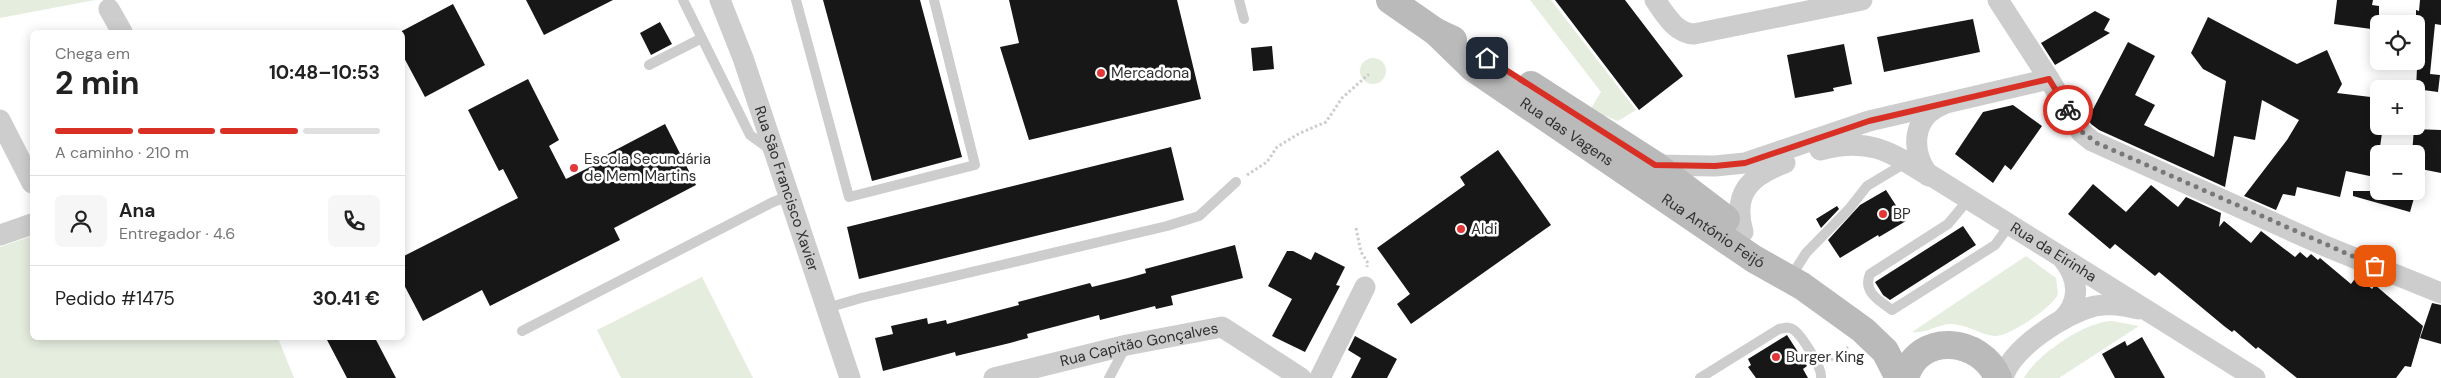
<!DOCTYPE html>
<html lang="pt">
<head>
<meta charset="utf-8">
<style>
	:root { --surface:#fff; --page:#f6f6f6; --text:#222; --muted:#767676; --line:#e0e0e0; --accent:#d93025 }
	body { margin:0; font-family:"DM Sans",sans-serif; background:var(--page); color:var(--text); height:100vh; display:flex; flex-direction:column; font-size:19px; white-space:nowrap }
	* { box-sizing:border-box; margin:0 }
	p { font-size:16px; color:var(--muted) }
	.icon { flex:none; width:28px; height:28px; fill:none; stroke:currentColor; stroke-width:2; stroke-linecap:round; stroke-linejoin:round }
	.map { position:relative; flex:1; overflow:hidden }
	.drawer { position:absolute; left:30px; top:30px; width:375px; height:310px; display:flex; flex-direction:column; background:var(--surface); border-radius:8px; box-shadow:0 2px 12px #0003 }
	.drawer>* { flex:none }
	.buttons { position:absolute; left:2370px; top:15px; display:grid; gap:10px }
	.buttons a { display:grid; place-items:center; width:55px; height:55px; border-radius:8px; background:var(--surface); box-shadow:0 2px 12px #0003; font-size:25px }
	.pin { position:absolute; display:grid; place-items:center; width:42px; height:42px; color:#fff; margin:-21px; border-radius:10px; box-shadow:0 2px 8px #0006 }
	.courier { position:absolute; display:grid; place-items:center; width:50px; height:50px; margin:-25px; border:4px solid #d93025; border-radius:50%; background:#fff; color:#222; box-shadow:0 1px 6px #0007 }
	.summary em { font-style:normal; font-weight:700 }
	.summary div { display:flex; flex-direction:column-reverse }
	.summary { display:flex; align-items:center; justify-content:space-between; height:85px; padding:0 25px }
	h1 { font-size:32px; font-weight:700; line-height:38px }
	.bar { display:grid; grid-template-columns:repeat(4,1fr); gap:8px 5px; align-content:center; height:60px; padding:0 25px }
	.bar i { height:6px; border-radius:4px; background:var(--line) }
	.bar .current { background:var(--accent) }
	.bar p { grid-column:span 4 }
	.line { display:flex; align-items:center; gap:12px; padding:0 25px; border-top:1px solid var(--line) }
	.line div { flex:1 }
	.round { display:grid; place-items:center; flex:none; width:52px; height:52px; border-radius:8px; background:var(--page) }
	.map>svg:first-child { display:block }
</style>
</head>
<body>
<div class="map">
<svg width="2441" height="378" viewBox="0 0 2441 378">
	<rect width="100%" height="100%" fill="#fff"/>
	<path fill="#e5eddf" d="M0,0H95L0,18Z
		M1530,0H1551L1636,110L1618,121L1590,110L1601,92Z
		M1360 71a13 13 0 1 1 26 0a13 13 0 1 1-26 0Z
		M32,236V338H278L294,378H0V247Z
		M2026,256L2056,278L2058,294C2054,306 2009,337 1995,336C1980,335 1968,324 1950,324C1937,325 1924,334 1912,332Z
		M702,277L753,378H621L597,330Z
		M2112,321L2139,326L2059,378H2024C2036,355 2086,321 2112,321Z"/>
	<path fill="#171717" d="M526,0H613L544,35Z
		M823,0H920L962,157L872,181Z
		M1009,0H1177L1201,99L1029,140L1000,47L1019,43Z
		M1555,0H1625L1683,76L1639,110Z
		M2337,0H2373L2372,5L2379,6V30L2334,24Z
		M2420,0H2441V25L2435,24L2430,74L2440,75L2438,92L2416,89L2419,26H2416V10L2419,11Z
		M453,4L485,65L425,97L402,54V31Z
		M2095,11L2110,19L2104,30L2110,33L2055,65L2041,43Z
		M2208,17L2297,64L2327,50L2342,84L2337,93L2379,98V126H2383L2379,154V178L2346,171L2340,197L2297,187L2295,196L2283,194L2276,210L2244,196L2287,140L2299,120L2262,100L2255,140L2234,136L2225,187L2099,130L2091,124L2088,119L2128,42L2155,56L2135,95L2155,105L2144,125L2214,157L2226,81L2203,69L2191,53Z
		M1973,19L1980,52L1884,72L1877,37Z
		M660,22L672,44L651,55L640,33Z
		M1844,44L1852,84L1833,88L1834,91L1795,98L1787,55Z
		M1272,46L1274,69L1253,71L1251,48Z
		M528,79L559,140L549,146L566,179L606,159L604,156L665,124L696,185L614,228L620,240L490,306L482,290L423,321L402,281V257L518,198L503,169L499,171L468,110Z
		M2013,105L2042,126L2011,170L2005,165L1993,183L1955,154L1983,112Z
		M2414,129L2441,130V173L2416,168V154H2412Z
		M1171,147L1184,200L859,279L847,227Z
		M1498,150L1551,225L1411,324L1397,304L1410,294L1377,248L1465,185L1460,177Z
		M2093,184L2126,212L2151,185L2178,207L2186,197L2221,213L2219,227L2224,221L2251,243L2261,231L2295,257L2300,252L2307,258L2311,254L2318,260L2320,258L2351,284L2357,276L2372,289L2375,285L2423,326L2411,367L2405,366L2396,378H2297L2258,347L2256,349L2234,330L2232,332L2224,326L2159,272L2155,276L2115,244L2110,249L2068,214Z
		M1886,190L1906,221L1879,237L1878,235L1840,258L1828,240L1860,205Z
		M2353,191H2416L2410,212L2353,196Z
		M1837,206L1839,209L1821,228L1816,219Z
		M1963,226L1976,245L1890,300L1883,295L1875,282Z
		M1235,245L1243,278L1171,296L1173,305L1156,309L1155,306L1100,320L1099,315L1027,334L1028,338L1010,343L956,356L955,352L883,371L875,338L893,334L891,326L927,318L928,324L946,320L947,324L1019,305L1018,302L1090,283L1092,287L1128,278L1146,273L1145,269Z
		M1287,251H1293L1311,260L1315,252L1345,267L1336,285L1340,286L1305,352L1272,336L1292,299L1268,286Z
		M2432,303L2441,305V344L2420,338Z
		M1787,335L1807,366L1803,369L1808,378H1756L1748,367L1751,365L1748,359Z
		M1355,336L1397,359L1387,378H1351L1361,358L1348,350Z
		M2142,337L2165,378H2115L2102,354L2125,341L2127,346Z
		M326,338H375L396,378H347Z"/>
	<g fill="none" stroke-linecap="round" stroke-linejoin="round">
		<path stroke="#cdcdcd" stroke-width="3" stroke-dasharray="2.5 2.5" stroke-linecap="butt" d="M1247,175L1267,162L1277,147L1300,133L1326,122L1342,98L1369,74
			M1356,228L1361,252L1368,263L1367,267
			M1831,360L1848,347"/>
		<path stroke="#cdcdcd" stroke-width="10" d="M683,0L750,135L771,150
			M796,0L849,197L975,165L934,0
			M1239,0L1244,19
			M649,65L702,38
			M1968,200L1948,224L1870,274C1862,292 1880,301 1892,310L1995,245L2009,226
			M1792,275L1806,253L1849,209L1867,186L1907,162
			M827,308L861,298L1167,226L1199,216L1236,182
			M522,331L773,202L789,196
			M1109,378L1126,346
			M1700,378L1779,329C1785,328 1789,326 1794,330C1802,336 1823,369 1821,378"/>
		<g stroke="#cdcdcd" stroke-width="21">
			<path id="s1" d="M720,0L743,58L850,378"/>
			<path d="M1655,0C1665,14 1675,33 1694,34L1862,0"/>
			<path d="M1998,0L2049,79"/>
			<path d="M109,9L122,32"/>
			<path id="s2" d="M1942,105C1912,117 1911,150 1927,173L2255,378"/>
			<path d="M0,120L32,183"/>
			<path d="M1820,150C1869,137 1889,151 1929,176"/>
			<path d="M1655,165L1715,166L1745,163L1869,121L2049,79L2081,132L2092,141L2325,246L2441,293"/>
			<path d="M1743,232C1732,193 1750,176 1785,163"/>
			<path d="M0,235L32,224"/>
			<path d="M2062,320C2081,301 2079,279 2063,259"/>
			<path id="s3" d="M994,378L1127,345L1222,327L1301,378"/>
			<path d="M1320,378L1365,287"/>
			<path d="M2003,378C2011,348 2066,313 2095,306C2110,303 2124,305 2138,309"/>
		</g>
		<g stroke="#bababa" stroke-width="28">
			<path d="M1390,0L1436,32L1453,40"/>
			<path id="s4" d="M1436,32L1473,68L1754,259L1802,286L1863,330L1885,351L1899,378"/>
			<path d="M1531,85L1655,165L1726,219"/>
			<path d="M1905,378C1918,331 1981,337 1998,378"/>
		</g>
	</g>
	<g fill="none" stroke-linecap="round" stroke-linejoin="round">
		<path stroke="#787878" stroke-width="5" stroke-dasharray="0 9" d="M2068,110L2082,132L2097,143L2375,266"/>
		<path stroke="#d93025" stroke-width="6" d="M1487,58L1655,165L1715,166L1745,163L1869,121L2049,79L2068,110"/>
	</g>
	<g fill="#e33737" stroke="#fff" stroke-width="2">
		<circle cx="1101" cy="73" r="5"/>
		<circle cx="574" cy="168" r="5"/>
		<circle cx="1883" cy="214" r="5"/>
		<circle cx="1461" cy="229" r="5"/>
		<circle cx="1776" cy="357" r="5"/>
	</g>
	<g text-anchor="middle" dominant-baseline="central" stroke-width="5" stroke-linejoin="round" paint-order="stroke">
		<g font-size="15" fill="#303030" stroke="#fff" text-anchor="start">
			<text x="1111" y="73">Mercadona</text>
			<text x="584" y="159">Escola Secundária<tspan x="584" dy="17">de Mem Martins</tspan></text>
			<text x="1893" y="214">BP</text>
			<text x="1471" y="229">Aldi</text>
			<text x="1786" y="357">Burger King</text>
		</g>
		<g font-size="15" fill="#303030" stroke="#fff">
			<text stroke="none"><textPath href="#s4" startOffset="165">Rua das Vagens</textPath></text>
			<text stroke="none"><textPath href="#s1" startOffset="200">Rua São Francisco Xavier</textPath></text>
			<text stroke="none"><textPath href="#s4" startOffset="342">Rua António Feijó</textPath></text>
			<text stroke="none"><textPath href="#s2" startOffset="230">Rua da Eirinha</textPath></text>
			<text stroke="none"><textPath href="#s3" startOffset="149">Rua Capitão Gonçalves</textPath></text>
		</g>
	</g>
</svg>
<div class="buttons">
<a><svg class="icon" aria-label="locate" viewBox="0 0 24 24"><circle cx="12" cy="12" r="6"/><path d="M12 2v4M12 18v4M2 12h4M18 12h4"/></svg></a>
<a>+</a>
<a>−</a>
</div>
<div class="pin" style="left:2375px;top:266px;background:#ea580c"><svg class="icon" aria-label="bag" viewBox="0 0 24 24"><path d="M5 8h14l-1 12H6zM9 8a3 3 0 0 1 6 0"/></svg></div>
<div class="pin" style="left:1487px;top:58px;background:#1f2937"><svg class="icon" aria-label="home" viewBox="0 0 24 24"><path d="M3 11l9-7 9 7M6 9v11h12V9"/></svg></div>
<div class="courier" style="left:2068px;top:110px"><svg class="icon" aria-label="bike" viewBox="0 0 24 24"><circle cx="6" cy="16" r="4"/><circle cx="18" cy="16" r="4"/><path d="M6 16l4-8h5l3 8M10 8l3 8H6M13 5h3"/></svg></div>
<section class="drawer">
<div class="summary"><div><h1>2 min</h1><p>Chega em</p></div><em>10:48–10:53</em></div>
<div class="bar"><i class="current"></i><i class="current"></i><i class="current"></i><i></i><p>A caminho · 210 m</p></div>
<div class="line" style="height:90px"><a class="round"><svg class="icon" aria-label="person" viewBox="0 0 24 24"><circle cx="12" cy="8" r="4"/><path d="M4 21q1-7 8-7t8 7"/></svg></a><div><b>Ana</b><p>Entregador · 4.6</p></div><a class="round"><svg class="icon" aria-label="phone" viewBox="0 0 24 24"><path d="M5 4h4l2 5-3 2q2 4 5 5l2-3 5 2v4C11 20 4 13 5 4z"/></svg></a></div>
<div class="line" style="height:65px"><div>Pedido #1475</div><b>30.41 €</b></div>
</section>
</div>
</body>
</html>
